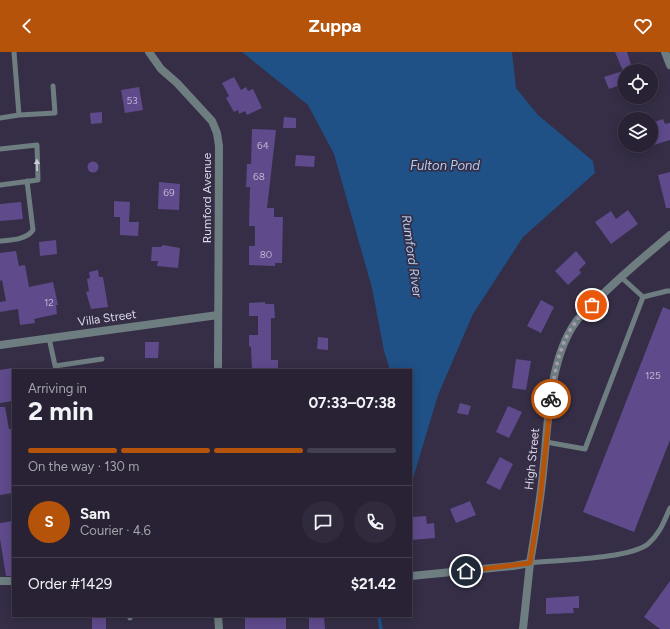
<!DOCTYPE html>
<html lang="en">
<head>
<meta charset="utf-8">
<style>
	:root { --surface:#282234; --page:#302a3c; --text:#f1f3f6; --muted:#a5a4ac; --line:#443f4f; --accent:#b45309 }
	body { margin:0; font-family:Figtree,sans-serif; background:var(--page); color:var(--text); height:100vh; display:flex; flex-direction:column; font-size:15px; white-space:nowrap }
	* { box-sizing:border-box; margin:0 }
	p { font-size:13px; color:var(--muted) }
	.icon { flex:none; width:22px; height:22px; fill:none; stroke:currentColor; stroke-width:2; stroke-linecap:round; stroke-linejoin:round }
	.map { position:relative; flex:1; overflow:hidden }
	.sheet { position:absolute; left:12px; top:317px; width:400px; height:248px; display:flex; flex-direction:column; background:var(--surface); border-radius:0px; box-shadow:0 2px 10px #0003,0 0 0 1px var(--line) }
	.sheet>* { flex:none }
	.fabs { position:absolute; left:618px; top:12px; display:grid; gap:8px }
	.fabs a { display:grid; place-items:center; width:40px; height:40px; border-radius:50%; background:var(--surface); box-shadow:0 2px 10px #0003,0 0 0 1px var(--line); font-size:20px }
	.pin { position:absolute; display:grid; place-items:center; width:34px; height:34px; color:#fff; margin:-17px; border:2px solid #fff; border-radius:50%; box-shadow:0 1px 4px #0007 }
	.courier { position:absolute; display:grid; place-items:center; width:40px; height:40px; margin:-20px; border:3px solid #b45309; border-radius:50%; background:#fff; color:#222; box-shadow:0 1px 5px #0007 }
	.head em { font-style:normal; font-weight:700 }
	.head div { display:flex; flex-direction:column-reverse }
	.head { display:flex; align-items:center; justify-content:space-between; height:68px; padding:0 16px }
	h1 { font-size:26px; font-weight:700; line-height:30px }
	.bar { display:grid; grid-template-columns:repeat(4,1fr); gap:6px 4px; align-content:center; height:48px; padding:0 16px }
	.bar i { height:5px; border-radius:3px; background:var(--line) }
	.bar .active { background:var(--accent) }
	.bar p { grid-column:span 4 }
	.line { display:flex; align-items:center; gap:10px; padding:0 16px; border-top:1px solid var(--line) }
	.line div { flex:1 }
	.round { display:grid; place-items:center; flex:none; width:42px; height:42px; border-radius:21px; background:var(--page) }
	header { display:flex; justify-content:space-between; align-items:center; height:52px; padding:0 16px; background:var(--accent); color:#fff; font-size:18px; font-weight:700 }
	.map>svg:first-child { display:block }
</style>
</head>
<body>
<header><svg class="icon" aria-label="back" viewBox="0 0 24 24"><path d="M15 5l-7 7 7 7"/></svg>Zuppa<svg class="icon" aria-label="heart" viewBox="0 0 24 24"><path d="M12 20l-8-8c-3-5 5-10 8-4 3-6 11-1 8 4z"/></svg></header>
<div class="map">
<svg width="670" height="577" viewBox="0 0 670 577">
	<rect width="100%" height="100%" fill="#352e46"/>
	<path fill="#1f5086" d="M242,0H512L516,36L538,63L593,109L595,121L523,185L473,262L438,343L411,433V318H390L384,299L372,236L334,102L308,53Z"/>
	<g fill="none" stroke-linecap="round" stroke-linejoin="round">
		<path stroke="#1f5086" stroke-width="3.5" d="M379,564L381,577"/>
	</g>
	<path fill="#5f4a8c" d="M615,0H627L633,19H625V31L609,37L604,25L623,19Z
		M234,25L241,38L246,35L248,39L253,37L262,56L247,63L245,59L239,62L238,58L234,60L226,46L229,44L222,31Z
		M139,35L143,58L125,61L121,38Z
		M102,60V71L91,72L90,61Z
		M284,65L296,66V76H283Z
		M663,67L665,72L670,71V88L654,93L651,85V71Z
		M252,77L276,78L267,156H274V165H283L282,211H275V214L249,213V194H255V174H249L250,135H246L247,112H251Z
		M296,103L315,104L314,115L295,114Z
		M87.5 115a5.5 5.5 0 1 1 11 0a5.5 5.5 0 1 1-11 0Z
		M670,120V156H666L658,123Z
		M159,130L180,132L179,158L158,157Z
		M114,149L130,150L129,170H139L138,184L120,183V165H114Z
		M21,150L23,167L0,169V152Z
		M628,158L638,172L611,192L595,170L611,159L616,167Z
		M56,188L57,202L40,204L39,190Z
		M163,193L180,196L178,216L157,214L158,209H151L152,195H161Z
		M16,199L19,214L25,213L29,235L53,230L58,253H56L57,262L34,267L35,271L20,273L18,257L0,260V250L6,249L2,228L0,229V201Z
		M576,199L586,211L579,218L581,221L568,233L555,219Z
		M98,218L99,225H103L108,255L91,257L86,240L89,239L87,227L90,226L89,220Z
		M541,248L554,255L541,281L527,274Z
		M265,250V252H274L275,266H271V308H278V318H252L251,295L249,294V283H258V264H249V251Z
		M663,255L670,258V388L634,480L583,460Z
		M318,285L328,286V298L317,297Z
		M145,290H159L158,306H145Z
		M516,307L531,309L526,338L512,336Z
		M12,316L13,349L0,351V318Z
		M460,351L471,354L468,363L457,361Z
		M508,354L522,360L509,386L496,380Z
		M0,355H5L9,377H13V441L0,443Z
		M500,405L513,412L500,438L486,431Z
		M470,449L476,463L456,471L450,457Z
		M426,464L427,472L434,471L435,486L411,488L413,465Z
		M13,469V524H6L0,487V471Z
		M670,529V577H660L644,565Z
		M579,544V556H573L574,561L546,562V546Z
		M92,564H106V577H92Z
		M245,564H286V577H245Z
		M309,564H324L325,577H309Z"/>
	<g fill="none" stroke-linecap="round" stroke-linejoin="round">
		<path stroke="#6e7d80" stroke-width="5" d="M19,63L55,61L53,34
			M0,66L19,63L14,0
			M0,97L37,93L38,128L0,133
			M0,189C11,188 26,188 33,178L27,129
			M643,245L667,239H670
			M49,286L56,318
			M55,314L102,307
			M546,390L585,397L643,245L621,225
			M530,511C557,508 629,507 648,492C660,482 664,469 670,456
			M130,564V566"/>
		<path stroke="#6e7d80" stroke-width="8" d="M149,0L161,17L177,31L212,69L217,81L219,94L218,318
			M665,0L670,13
			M0,293L218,263
			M411,524L513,514L530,511C535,481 540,451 543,421C548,375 548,310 575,271C581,262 592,253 600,245C622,223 646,203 670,183
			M0,529H13
			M218,564L219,577
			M523,577L530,511"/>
	</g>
	<defs><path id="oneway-solid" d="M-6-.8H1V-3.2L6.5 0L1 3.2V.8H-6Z"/></defs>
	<use fill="#cccad8" href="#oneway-solid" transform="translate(37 113) rotate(-91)"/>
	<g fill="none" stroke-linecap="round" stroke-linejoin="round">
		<path stroke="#a29caf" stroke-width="4" stroke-dasharray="0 7.2" d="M551,347C554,322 559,292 575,271C579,264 586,259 592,253"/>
		<path stroke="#b45309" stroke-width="5" d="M466,519L530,511L540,448L551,347"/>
	</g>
	<g text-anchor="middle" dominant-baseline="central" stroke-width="3.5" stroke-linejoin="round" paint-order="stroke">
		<g font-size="10" fill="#bdb4d0">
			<text x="132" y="48">53</text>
			<text x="263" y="93">64</text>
			<text x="259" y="124">68</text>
			<text x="169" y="140">69</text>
			<text x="266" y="202">80</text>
			<text x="49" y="250">12</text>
			<text x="653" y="323">125</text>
		</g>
		<g font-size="12" fill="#dcd8e7" stroke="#352e46">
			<text transform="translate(207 146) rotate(-90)">Rumford Avenue</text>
			<text transform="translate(107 266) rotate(-8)">Villa Street</text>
			<text transform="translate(532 407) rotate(-84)">High Street</text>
		</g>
		<g font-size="13" font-style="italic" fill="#b3ceee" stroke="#352e46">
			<text x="445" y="113">Fulton Pond</text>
			<text transform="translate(412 204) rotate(82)">Rumford River</text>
		</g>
	</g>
</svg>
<div class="fabs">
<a><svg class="icon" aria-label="locate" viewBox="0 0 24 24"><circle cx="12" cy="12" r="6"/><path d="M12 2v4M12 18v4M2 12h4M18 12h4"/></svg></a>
<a><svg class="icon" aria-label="layers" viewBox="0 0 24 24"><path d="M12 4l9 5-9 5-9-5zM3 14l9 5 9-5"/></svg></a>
</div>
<div class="pin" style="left:592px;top:253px;background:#ea580c"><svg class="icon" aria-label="bag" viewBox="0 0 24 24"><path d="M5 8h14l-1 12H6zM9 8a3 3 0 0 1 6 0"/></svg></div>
<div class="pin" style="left:466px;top:519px;background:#1f2937"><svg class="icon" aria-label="home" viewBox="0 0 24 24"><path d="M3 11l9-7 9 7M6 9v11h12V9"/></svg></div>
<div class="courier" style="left:551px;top:347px"><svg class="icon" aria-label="bike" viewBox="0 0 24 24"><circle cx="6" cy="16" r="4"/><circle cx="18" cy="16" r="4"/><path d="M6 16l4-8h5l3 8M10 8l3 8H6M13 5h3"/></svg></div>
<section class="sheet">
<div class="head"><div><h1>2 min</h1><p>Arriving in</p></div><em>07:33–07:38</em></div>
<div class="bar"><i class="active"></i><i class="active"></i><i class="active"></i><i></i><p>On the way · 130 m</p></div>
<div class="line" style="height:72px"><b class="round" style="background:var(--accent);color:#fff">S</b><div><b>Sam</b><p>Courier · 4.6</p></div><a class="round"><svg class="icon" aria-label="chat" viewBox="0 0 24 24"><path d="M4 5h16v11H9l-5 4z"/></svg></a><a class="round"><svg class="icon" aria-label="phone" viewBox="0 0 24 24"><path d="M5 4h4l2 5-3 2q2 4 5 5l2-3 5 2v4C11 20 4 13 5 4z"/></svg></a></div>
<div class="line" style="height:52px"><div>Order #1429</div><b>$21.42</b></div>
</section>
</div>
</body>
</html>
